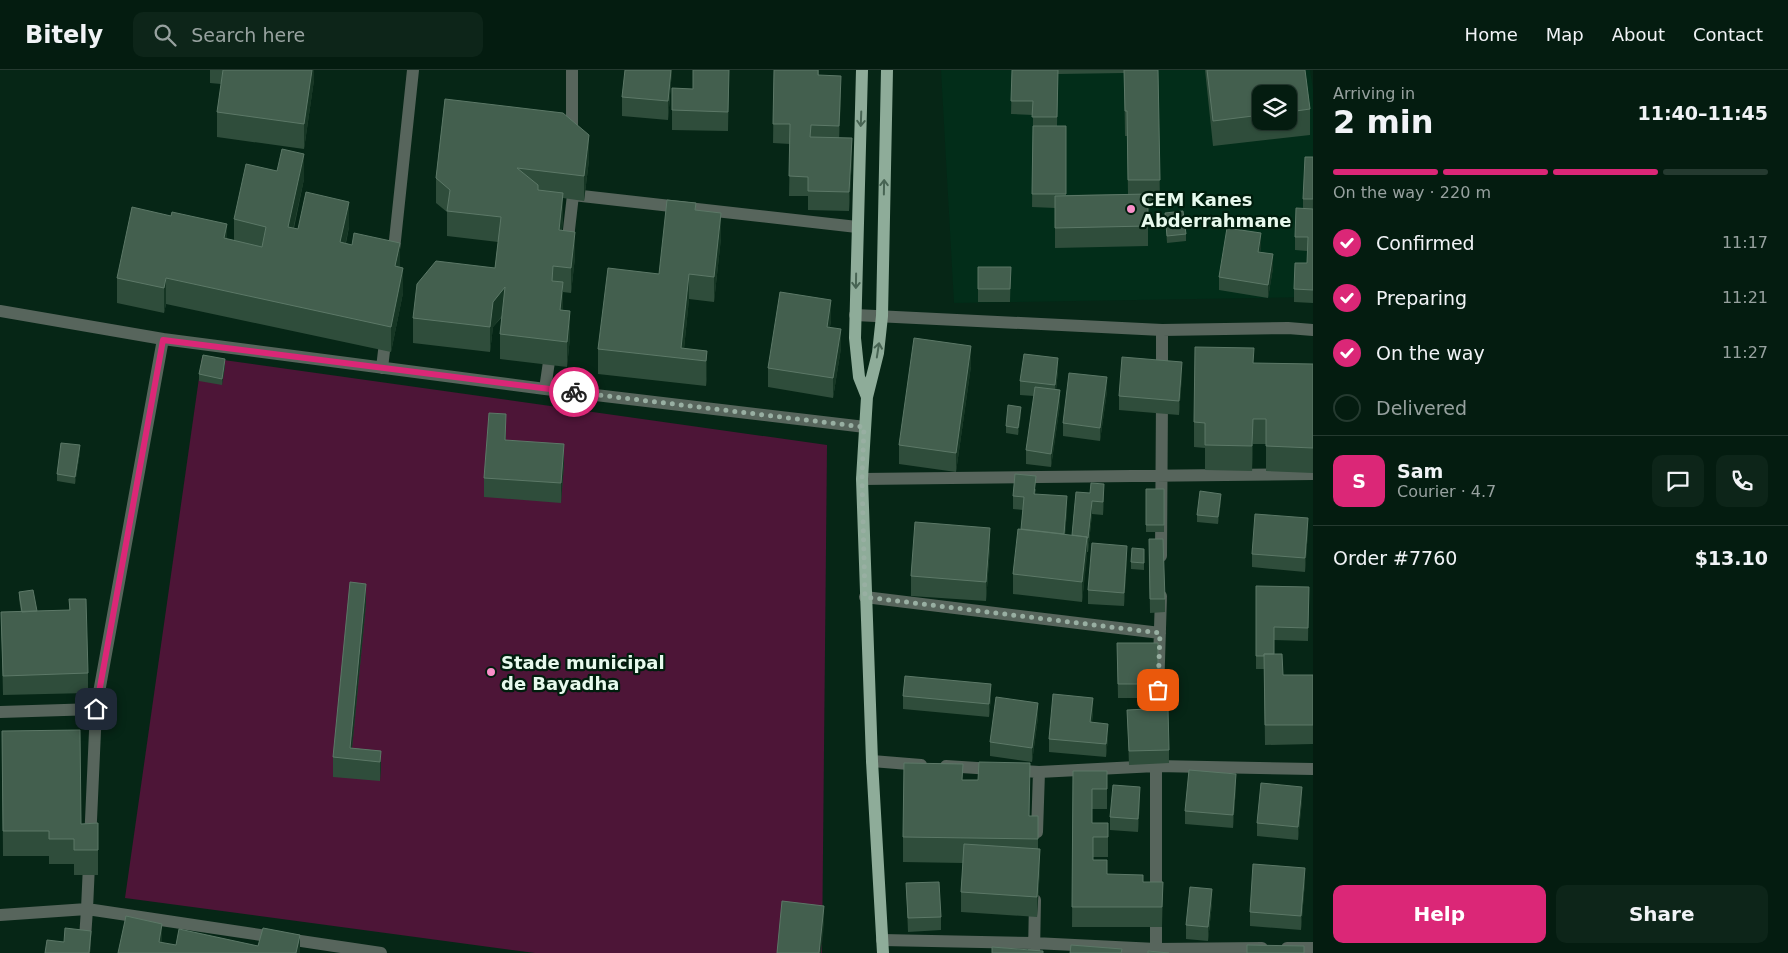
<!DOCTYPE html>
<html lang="en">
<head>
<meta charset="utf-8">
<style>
	:root { --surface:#041c10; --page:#0d2519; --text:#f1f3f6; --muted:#97a19f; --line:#253a30; --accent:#db2777 }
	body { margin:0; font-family:"DejaVu Sans",sans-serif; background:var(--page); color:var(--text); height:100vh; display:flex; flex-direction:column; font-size:19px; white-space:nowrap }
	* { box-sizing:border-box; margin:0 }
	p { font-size:16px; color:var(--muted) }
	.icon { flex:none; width:28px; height:28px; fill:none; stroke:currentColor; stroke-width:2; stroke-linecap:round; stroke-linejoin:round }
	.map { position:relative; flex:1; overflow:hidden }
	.sheet { display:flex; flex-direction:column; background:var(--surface); width:475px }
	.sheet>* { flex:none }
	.fabs { position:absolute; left:1252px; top:15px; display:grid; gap:10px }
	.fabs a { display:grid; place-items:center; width:45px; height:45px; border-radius:10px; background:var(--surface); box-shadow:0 1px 4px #0004,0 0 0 1px var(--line); font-size:25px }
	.pin { position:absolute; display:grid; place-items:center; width:42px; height:42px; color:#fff; margin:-21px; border-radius:10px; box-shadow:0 2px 8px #0006 }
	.courier { position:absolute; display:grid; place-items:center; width:50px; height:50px; margin:-25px; border:4px solid #db2777; border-radius:50%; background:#fff; color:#222; box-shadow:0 1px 6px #0007 }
	.headline em { font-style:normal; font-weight:700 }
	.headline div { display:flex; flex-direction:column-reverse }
	.headline { display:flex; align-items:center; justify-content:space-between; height:85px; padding:0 20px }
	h1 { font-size:32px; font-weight:700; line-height:38px }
	.bar { display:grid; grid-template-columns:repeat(4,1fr); gap:8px 5px; align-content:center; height:60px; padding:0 20px }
	.bar i { height:6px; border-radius:4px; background:var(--line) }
	.bar .on { background:var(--accent) }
	.bar p { grid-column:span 4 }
	.line { display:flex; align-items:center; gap:12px; padding:0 20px; border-top:1px solid var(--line) }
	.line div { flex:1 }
	.round { display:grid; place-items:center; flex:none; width:52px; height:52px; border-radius:10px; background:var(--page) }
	ol { padding:0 20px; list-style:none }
	li { display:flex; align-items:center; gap:15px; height:55px }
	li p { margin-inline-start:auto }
	li .icon { padding:5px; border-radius:50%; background:var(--accent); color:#fff; stroke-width:4 }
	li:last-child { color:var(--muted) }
	li i { width:28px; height:28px; border:2px solid var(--line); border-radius:50% }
	.action { display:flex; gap:10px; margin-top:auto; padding:10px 20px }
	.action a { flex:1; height:58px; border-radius:10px; background:var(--accent); color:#fff; font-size:20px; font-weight:700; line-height:58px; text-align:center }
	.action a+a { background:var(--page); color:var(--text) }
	header { display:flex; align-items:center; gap:30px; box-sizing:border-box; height:70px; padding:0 25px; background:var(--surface); border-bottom:1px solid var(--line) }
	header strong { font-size:24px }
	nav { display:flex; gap:28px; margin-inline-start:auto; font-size:18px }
	.search { width:350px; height:45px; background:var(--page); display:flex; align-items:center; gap:12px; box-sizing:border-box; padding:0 18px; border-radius:10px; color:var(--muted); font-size:19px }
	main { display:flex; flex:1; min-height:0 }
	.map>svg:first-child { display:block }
</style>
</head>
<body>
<header>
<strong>Bitely</strong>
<div class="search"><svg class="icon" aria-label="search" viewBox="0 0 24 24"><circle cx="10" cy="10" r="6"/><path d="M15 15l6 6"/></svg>Search here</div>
<nav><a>Home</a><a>Map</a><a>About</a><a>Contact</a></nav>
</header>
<main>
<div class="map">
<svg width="1313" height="883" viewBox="0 0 1313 883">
	<rect width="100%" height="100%" fill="#062616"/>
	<path fill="#022d19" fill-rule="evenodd" d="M941,0H1310L1313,19V227L954,233ZM1261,24H1289V51H1261Z"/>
	<path fill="#4d1537" d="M202,287L827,375L822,883H535L125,828Z"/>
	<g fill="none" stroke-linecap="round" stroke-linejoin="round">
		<path stroke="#57655c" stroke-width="12" d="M572,67V0
			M573,125L857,157
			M567,177L573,125V112
			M393,189L413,0
			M0,241L163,269L545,319L865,357
			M855,245L1162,260L1288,258L1313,260
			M1162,260V306
			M382,298L386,264
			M545,319L551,278
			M862,409L1313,404
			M1161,486L1162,328
			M865,527L1160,563
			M0,642L96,639
			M1157,656L1161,526
			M872,691L921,695
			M946,696L1039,702L1156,696L1313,699
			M1037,762L1039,702
			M0,845L87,839L381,883
			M882,870L1034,873L1156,879L1262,878
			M1287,878H1313
			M84,883L87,839L96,639L163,269
			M1034,883L1035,830
			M1156,883V678"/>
		<path stroke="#8eac99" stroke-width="12" d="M862,0L855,268L859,307L867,327
			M883,883L872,691L862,409L867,327L878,283L882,246L887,0"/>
	</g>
	<path fill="#2f4d3b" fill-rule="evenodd" d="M210,0H314V10L304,79L217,67V42L221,14L210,13Z
		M625,0H672L668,50L622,46V27Z
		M729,0L728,61L672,60V18L693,19Z
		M774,0H819V6L841,26L839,68L852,88L849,141L808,140V126H789L790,74L773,73Z
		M1012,0H1158L1160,135H1148V176L1055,178V138L1032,137L1033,45L1011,44ZM1124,3L1125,66H1127L1128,124L1066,125V56H1057L1058,4Z
		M1205,0H1305L1310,39V65L1213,76ZM1261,24H1289V51H1261Z
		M445,29L589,90L584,131L563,128V148L562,160L575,187L571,223L563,222L562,240L570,267L567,297L500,289V264L502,247L493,257L490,282L413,273V248L495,198L498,172L447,166V142L436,133V108Z
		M1313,87V233L1294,232V219L1307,193V181L1295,180V167L1303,139V129Z
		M304,109L294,158L298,159L349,157L346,173L400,197L403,223L391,282L166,234L164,243L117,233V208L227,169L234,170V149Z
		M696,140L721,168L714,232L689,229L684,279L707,281V306L706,316L598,304V279L659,204Z
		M1165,143L1186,164V171L1167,173Z
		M1261,177L1260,182L1273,198L1268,228L1219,220V207Z
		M978,197H1011L1010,232H978Z
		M831,250L830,257L841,278L833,328L768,317V298Z
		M1254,293L1313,294V403L1266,401V374H1253L1252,401L1205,400V378L1194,377V352Z
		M225,296L222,315L199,311V304Z
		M971,296L956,402L899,394V375Z
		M1058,301L1056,320L1060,334L1051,397L1026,394V380L1034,326L1020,325V311Z
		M1182,305L1179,345L1119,340V326Z
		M1107,321L1100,371L1063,366V353Z
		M1021,344L1018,365L1006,363V356Z
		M506,364V370L564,394L561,433L484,427V408Z
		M80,382L75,414L57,411V404Z
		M1036,419L1035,424L1067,440L1065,465H1072L1076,422L1104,428L1103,445L1092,444L1088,482H1087L1082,532L1013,524V504L1021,459L1023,440L1013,439V426Z
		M1146,419H1164V462H1146Z
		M1221,431L1218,454L1197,452V445Z
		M1308,461L1305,502L1252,497V484Z
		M990,477L986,531L911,526V506Z
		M1149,482L1165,529V542L1150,543Z
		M1144,486V500L1131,499V492Z
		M1127,489L1124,536L1088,534V520Z
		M1256,516L1309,517L1308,571L1274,570V584L1283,605H1313V674L1265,675L1264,599H1256Z
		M19,522L37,541L69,540V529L88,603V623L3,625L1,542H21L19,529Z
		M366,534L352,678L381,681L380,711L333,707V687Z
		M1117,573H1158V628H1118Z
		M903,626L991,627L989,647L903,639Z
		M1127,640L1169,680V693L1129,695Z
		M1093,642L1092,652L1108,667L1106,687L1049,682V669Z
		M1038,647L1032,692L990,686V672Z
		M2,661L81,754L98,753V805H74V794H49V786H3Z
		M1073,701H1107V739H1092V753H1108V787H1093V790L1107,804L1143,812H1163L1162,857H1072Z
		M963,710L1030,746H1038V779L1040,798L1037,847L961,842V822L963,793L903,792V767Z
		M1236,717L1233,758L1185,754V741Z
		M1302,730L1298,770L1257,766V753Z
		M1140,731L1138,762L1110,760V747Z
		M1305,811L1301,860L1250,856V842Z
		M906,813L941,847V860L908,862Z
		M1212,833L1208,871L1186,869V855Z"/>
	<path fill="#163624" d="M312,0H314V10L304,79V54Z
		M671,0H672L668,50V31Z
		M841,6V26L839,75V56Z
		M589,65V90L584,131V106Z
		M852,68V88L849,141V122Z
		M304,84V109L288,182V157Z
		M563,123V148L559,185V160Z
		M349,132V157L340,197V172Z
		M721,143V168L714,232V207Z
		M227,154V179L224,168Z
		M575,162V187L571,223V198Z
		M1261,163V177L1258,195V182Z
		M400,173V198L395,196Z
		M1273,184V198L1268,228V215Z
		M403,198V223L391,282V257Z
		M689,204V229L683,288L681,278Z
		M166,208V234L164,243V218Z
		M563,212V238L560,265V240Z
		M505,217V242L493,257L490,282V257L493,232Z
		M831,230V250L827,276V257Z
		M570,241V267L567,297V272Z
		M841,259V278L833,328V308Z
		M971,276V296L956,402V383Z
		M707,281V306L706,316V291Z
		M1058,288V301L1055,329V315Z
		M225,289V296L222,315V309Z
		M1182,292V305L1179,345V331Z
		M1107,307V321L1100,371V358Z
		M1060,320V334L1051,397V384Z
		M1021,337V344L1018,365V358Z
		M506,344V364L505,389V370Z
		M1253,349V374L1252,401V376Z
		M564,374V394L561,433V413Z
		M80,375V382L75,414V407Z
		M1104,414V428L1103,445V432Z
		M1221,424V431L1218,454V447Z
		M1067,426V440L1064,481V467Z
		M1092,431V444L1088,482V468Z
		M1308,448V461L1305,502V488Z
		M990,458V477L986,531V512Z
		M1087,467V487L1082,532V512Z
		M1127,476V489L1124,536V523Z
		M366,514V534L351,689L350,678Z
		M991,614V627L989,647V634Z
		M1093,628V642L1090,666V652Z
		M1038,633V647L1032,692V678Z
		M1108,654V667L1106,687V674Z
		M381,681V700L380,711V692Z
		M1236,704V717L1233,758V745Z
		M1140,717V731L1138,762V749Z
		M1302,717V730L1298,770V757Z
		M1040,779V798L1037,847V827Z
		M1305,798V811L1301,860V846Z
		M1212,819V833L1208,871V857Z
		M824,836V855L821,883H819Z
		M162,854V879L159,872Z
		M91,861L90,883H89Z
		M300,865V883H296Z"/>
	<path fill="#435f4e" stroke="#5c7867" d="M223,0H312L304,54L217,42Z
		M625,0H671L668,31L622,27Z
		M693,0H729L728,42L672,40V18L693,19Z
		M774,0H818V5L841,6L839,56L811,55L810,67L852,68L849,122L808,121V107L789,106L790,54H773Z
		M1012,0H1058L1057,47H1032L1033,31H1011Z
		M1124,0H1158L1160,110H1128L1127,41H1125Z
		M1207,0H1305L1310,39L1289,42V24H1261V45L1213,51Z
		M445,29L563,43L589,65L584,106L517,98L538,115V120L563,123L559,160L575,162L571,198L553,196L552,211L563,212L560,240L570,241L567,272L500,264L505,217L493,232L490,257L413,248L417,214L436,191L495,198L501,147L447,141L450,120L436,108Z
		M1033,56H1066V124H1032Z
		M282,79L304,84L288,157L298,159L306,122L349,132L340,172L352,175L354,163L400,173L395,196L403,198L391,257L166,208L164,218L117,208L132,137L171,146L172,142L227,154L224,168L262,177L266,157L234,149L246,94L277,101Z
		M1305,87H1313V129H1303Z
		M1148,124V156L1055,158V126Z
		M667,130L696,133L695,140L721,143L714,207L689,204L681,278L707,281L706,291L598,279L608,198L659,204Z
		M1296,138L1313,139V220L1294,219L1295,193H1307L1308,167H1295Z
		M1183,141L1186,164L1167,166L1165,143Z
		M1227,158L1261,163L1258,182L1273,184L1268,215L1219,207Z
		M978,197H1011L1010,219H978Z
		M780,222L831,230L827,257L841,259L833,308L768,298Z
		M914,268L971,276L956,383L899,375Z
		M1195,277L1254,278L1253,293L1313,294V378L1266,376V349H1253L1252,376L1205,375V353L1194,352Z
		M1024,284L1058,288L1055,315L1020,311Z
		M203,285L225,289L222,309L199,304Z
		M1122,287L1182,292L1179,331L1119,326Z
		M1069,303L1107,307L1100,358L1063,353Z
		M1035,317L1060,320L1051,384L1026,380Z
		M1008,335L1021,337L1018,358L1006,356Z
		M489,343L506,344L505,370L564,374L561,413L484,408Z
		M61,373L80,375L75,407L57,404Z
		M1015,404L1036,406L1034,424L1067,426L1064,464L1021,459L1024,427L1013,426Z
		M1091,413L1104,414L1103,432L1092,431L1088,468H1087V467L1072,465L1076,422L1090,423Z
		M1146,419H1164V455H1146Z
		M1200,421L1221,424L1218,447L1197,445Z
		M1255,444L1308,448L1305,488L1252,484Z
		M915,452L990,458L986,512L911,506Z
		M1018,459L1087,467L1082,512L1013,504Z
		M1149,469H1163L1165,529H1150Z
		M1092,473L1127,476L1124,523L1088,520Z
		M1132,478L1144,479V493L1131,492Z
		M350,512L366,514L350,678L381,681L380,692L333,687Z
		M1256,516L1309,517L1308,558L1274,557V584H1264V586H1256Z
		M33,520L37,541L22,542L19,522Z
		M69,529H86L88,603L3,606L1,542L70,540Z
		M1117,573H1158V614H1118Z
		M1264,584H1282L1283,605H1313V655H1265Z
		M905,606L991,614L989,634L903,626Z
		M1053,624L1093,628L1090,652L1108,654L1106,674L1049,669Z
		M996,627L1038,633L1032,678L990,672Z
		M1168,638L1169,680L1129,681L1127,640Z
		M80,660L81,754L98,753V780H74V769H49V761H3L2,661Z
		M979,692L1030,693L1029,746H1038V769L903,767L904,693L963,694L962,710H978Z
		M1189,700L1236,704L1233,745L1185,741Z
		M1073,701H1107V719H1092V753H1108V767H1093V790H1107V804L1143,805V812H1163L1162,837H1072Z
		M1261,713L1302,717L1298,757L1257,753Z
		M1113,715L1140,717L1138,749L1110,747Z
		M964,774L1040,779L1037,827L961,822Z
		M1253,794L1305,798L1301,846L1250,842Z
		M939,812L941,847L908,848L906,813Z
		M1190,817L1212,819L1208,857L1186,855Z
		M782,831L824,836L819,883H777Z
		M126,846L162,854L159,872L176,875L179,859L258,876L263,858L300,865L296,883H118Z
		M65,858L91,861L89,883H45L47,870L64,872Z
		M1071,875L1122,879L1121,883H1070Z
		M1247,875L1304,876V883H1247Z
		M992,877L1043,881V883H992Z
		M1148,881L1169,883H1148Z"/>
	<defs><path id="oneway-shaft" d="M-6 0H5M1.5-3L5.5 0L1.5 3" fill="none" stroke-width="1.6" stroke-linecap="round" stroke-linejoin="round" transform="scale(1.25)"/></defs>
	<g stroke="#476453">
		<use href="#oneway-shaft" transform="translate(861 49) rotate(92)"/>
		<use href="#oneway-shaft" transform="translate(884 117) rotate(-89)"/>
		<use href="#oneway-shaft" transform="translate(856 211) rotate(91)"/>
		<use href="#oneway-shaft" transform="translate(878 280) rotate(-81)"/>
	</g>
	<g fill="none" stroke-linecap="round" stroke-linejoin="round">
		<path stroke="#98afa2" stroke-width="5" stroke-dasharray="0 9" d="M574,322L864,357L862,409L865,527L1160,563L1158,620"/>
		<path stroke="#db2777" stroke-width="6" d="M96,639L163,270L574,322"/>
	</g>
	<g fill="#f98fc9" stroke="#001d0d" stroke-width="2">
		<circle cx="1131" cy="139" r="5"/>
		<circle cx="491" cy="602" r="5"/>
	</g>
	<g text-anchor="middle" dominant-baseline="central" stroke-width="4.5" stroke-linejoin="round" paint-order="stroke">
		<g font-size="18" font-weight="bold" fill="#e7f9ed" stroke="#001d0d" text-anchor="start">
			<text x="1141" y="129">CEM Kanes<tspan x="1141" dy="21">Abderrahmane</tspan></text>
			<text x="501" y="592">Stade municipal<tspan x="501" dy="21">de Bayadha</tspan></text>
		</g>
	</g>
</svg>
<div class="fabs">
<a><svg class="icon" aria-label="layers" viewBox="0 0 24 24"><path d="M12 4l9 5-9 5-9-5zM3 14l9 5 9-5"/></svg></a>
</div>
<div class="pin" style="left:1158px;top:620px;background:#ea580c"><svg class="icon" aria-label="bag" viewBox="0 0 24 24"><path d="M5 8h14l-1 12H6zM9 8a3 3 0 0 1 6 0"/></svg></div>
<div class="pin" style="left:96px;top:639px;background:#1f2937"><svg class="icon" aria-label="home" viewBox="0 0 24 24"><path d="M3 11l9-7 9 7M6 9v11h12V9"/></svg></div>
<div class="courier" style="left:574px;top:322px"><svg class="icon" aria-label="bike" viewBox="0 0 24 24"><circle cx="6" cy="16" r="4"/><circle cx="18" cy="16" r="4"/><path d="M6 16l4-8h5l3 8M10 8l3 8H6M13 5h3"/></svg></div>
</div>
<section class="sheet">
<div class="headline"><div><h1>2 min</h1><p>Arriving in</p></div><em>11:40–11:45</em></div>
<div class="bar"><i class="on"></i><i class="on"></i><i class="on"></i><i></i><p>On the way · 220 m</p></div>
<ol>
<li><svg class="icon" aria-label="check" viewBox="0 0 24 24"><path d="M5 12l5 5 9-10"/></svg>Confirmed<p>11:17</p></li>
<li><svg class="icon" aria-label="check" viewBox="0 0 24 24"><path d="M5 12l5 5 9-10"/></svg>Preparing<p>11:21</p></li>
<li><svg class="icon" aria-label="check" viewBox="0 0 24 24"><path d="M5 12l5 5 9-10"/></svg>On the way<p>11:27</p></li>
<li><i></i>Delivered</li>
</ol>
<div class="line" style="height:90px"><b class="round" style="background:var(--accent);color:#fff">S</b><div><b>Sam</b><p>Courier · 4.7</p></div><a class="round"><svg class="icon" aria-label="chat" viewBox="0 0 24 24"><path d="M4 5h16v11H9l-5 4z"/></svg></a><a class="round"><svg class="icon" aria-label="phone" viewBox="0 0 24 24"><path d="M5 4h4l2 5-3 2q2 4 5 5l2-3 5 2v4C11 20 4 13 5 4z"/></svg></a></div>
<div class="line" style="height:65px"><div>Order #7760</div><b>$13.10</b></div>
<div class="action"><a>Help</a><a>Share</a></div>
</section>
</main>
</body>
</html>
